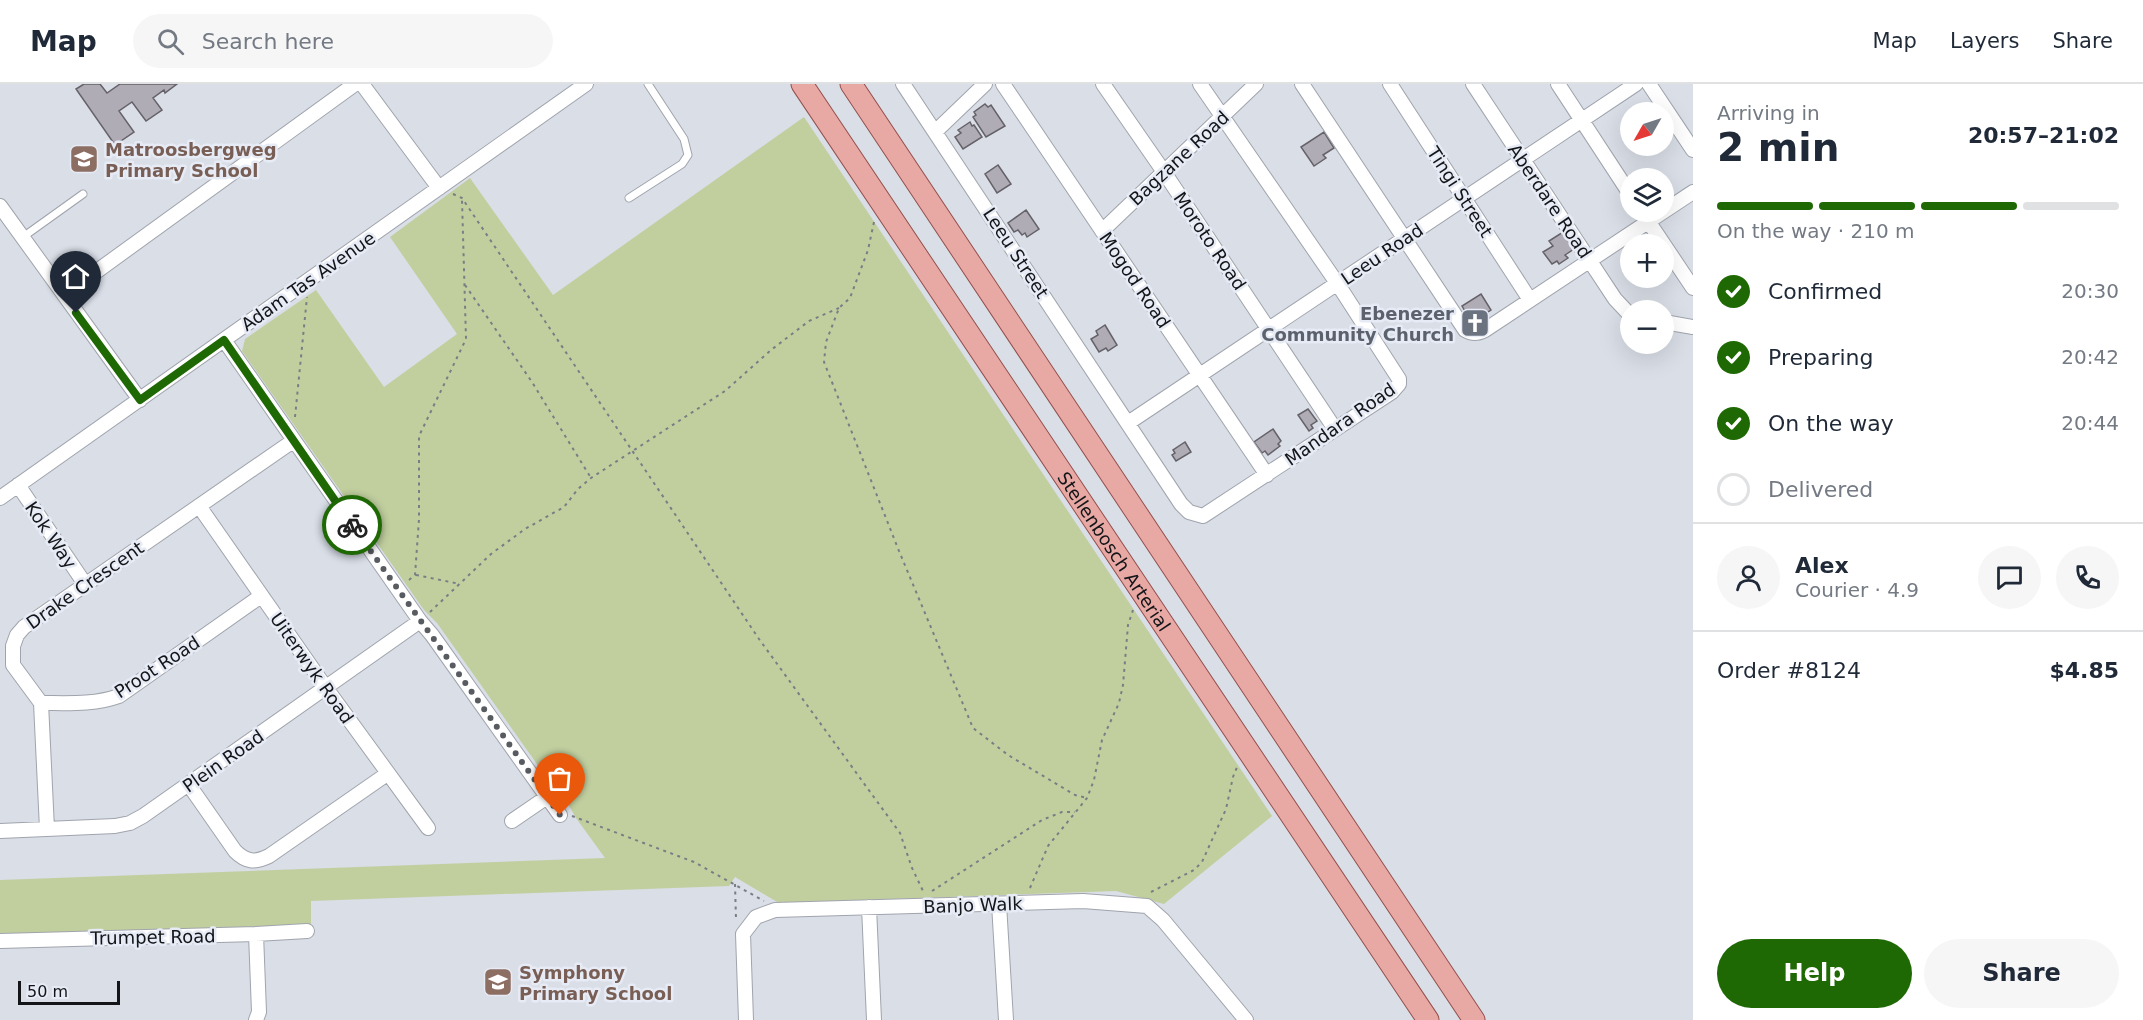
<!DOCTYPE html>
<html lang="en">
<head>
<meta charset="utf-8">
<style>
	:root { --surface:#fff; --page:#f6f6f7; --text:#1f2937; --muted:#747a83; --line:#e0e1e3; --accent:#1f6905 }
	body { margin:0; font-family:"DejaVu Sans",sans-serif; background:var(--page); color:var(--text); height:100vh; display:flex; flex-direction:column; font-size:22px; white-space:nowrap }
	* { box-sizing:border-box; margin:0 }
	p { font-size:20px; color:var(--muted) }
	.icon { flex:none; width:33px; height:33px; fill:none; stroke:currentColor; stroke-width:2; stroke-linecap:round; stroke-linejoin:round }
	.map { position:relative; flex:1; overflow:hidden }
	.drawer { display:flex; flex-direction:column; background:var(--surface); width:450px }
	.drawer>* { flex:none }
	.needle { width:39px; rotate:231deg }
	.fabs { position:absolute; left:1620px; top:18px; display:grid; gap:12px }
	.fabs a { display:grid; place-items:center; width:54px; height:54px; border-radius:50%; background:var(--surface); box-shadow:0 6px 24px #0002; font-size:30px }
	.scale { position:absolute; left:18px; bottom:15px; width:102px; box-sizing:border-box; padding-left:6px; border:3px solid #131518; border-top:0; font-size:16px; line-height:21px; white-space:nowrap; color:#131518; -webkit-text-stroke:4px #e7ebf5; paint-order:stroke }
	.pin { position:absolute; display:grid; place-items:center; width:51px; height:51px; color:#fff; margin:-62px -26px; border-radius:50% 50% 50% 0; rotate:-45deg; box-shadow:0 0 6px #0007 }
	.pin .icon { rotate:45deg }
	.courier { position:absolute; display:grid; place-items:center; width:60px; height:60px; margin:-30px; border:4px solid #1f6905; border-radius:50%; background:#fff; color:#222; box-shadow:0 2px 8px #0007 }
	.headline em { font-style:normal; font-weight:700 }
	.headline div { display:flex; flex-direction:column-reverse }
	.headline { display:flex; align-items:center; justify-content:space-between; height:102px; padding:0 24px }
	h1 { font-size:39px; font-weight:700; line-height:45px }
	.bar { display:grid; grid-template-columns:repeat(4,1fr); gap:9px 6px; align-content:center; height:72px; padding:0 24px }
	.bar i { height:8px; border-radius:4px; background:var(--line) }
	.bar .on { background:var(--accent) }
	.bar p { grid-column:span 4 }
	.line { display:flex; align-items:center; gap:15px; padding:0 24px; border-top:2px solid var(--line) }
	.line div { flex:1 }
	.round { display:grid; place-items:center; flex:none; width:63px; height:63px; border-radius:32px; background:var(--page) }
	ol { padding:0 24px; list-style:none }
	li { display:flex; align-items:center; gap:18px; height:66px }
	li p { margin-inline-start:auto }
	li .icon { padding:6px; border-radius:50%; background:var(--accent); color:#fff; stroke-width:4 }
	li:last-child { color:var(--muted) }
	li i { width:33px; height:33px; border:3px solid var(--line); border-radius:50% }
	.cta { display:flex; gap:12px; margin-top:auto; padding:12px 24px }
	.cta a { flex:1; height:69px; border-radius:36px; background:var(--accent); color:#fff; font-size:24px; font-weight:700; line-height:69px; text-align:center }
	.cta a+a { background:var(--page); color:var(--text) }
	header { display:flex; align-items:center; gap:36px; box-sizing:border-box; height:84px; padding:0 30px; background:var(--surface); border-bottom:2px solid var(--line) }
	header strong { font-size:28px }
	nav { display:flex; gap:33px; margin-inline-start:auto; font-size:21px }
	.search { width:420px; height:54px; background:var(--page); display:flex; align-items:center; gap:15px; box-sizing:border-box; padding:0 21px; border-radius:33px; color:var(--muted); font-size:22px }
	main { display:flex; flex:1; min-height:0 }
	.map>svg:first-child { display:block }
</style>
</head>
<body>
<header>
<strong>Map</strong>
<div class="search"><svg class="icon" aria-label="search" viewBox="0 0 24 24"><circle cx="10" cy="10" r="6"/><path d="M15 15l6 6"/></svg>Search here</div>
<nav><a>Map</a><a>Layers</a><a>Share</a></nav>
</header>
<main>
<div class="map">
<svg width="1693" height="936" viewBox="0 0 1693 936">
	<rect width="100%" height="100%" fill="#d9dee7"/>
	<path fill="#c1cf9f" d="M804,33L1272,732L1164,820L1116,807L779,819L735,793L729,802L311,817V841L0,850V796L605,774L576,734L559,704L544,690L437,539L424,526L242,267L245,255L316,206L384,303L457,250L390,153L470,94L553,211Z"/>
	<path fill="#b0acb5" stroke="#656169" stroke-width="1.5" d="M84,0H100L107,9L120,0H177L165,9L164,6L153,14L162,26L146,37L132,18L119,27L134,48L115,61L76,5Z
		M985,20L988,23L991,21L1005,42L986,53L973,33L976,31L974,28Z
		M970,38L972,42L974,41L982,53L963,65L955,53L961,49L958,46Z
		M1324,48L1334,64L1323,71L1326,74L1314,82L1301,63Z
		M998,81L1011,100L997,109L985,90Z
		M1026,126L1039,145L1027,153L1025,149L1022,151L1018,146L1014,148L1008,139Z
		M1563,148L1574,165L1565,171L1568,174L1559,180L1557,177L1552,180L1543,168L1553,162L1549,157Z
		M1481,210L1491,226L1485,230L1489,235L1479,242H1475L1470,241L1463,231L1466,229L1462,222Z
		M1105,241L1117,261L1108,267L1106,264L1099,268L1091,255L1098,251L1096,247Z
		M1308,325L1317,337L1311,341L1313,344L1309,347L1298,331Z
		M1273,345L1281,357L1278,360L1280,362L1268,371L1265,367L1262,369L1254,358Z
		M1185,358L1191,368L1176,377L1172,371L1175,369L1173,366Z"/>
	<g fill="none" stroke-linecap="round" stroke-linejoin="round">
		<g stroke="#a0a4ad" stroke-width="9">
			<path id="service" d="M629,114L682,80L688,71L684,55L648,0
				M23,153L83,110"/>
		</g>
		<g stroke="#a0a4ad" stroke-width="16">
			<path id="minor" d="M362,0L439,104
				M903,0L1181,420L1189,428L1203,432L1392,308L1399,300V295L1337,199L1200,0
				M1003,0L1267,391
				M1103,0L1164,88L1335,345
				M1302,0L1465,246C1472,250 1477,250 1485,246L1693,108
				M1390,0L1530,216
				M1473,0L1615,215L1630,231
				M1558,0L1630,110
				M1649,0L1693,66
				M935,48L985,0
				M0,122L140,316
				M1642,128L1693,204
				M1102,147L1256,0
				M64,211L355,0
				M1664,238L1693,243
				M224,256L420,537L432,551L560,731
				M1128,339L1636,0
				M18,401L85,500
				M0,414L586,0
				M199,422L326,604L428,744
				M41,619C67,619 94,621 119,612L261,512
				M189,701L235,767C246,778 255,779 269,772L387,690
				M512,737L547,713
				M47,745L41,619L13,581V562L17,551L24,543L293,357
				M0,747L115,742L130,739L143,732L420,537
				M999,820L1006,936
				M869,823L874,936
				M256,850L259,928L256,936
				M0,857L256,850L307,847
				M746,936L743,850L756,833L775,826L1083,817L1147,822L1163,836L1246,936"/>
		</g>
		<g stroke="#94504d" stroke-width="23">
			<g id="primary">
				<path id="s1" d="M802,0L1428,936"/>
				<path d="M851,0L1474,936"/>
			</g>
		</g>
		<path stroke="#7a7e84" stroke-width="2" stroke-dasharray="3 4.5" stroke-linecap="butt" d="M453,110L462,114L759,555L900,749L912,784L924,809
			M874,138L868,166L850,214L839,224L826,258L824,278L899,467L973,644L1008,671L1075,711L1087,714
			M465,201L532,298L591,394
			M295,333L307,213
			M416,491L460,500
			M409,496L415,491L419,435V352L466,255L462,116
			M430,528L491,470L525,445L564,423L578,405L591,394L725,307L771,266L809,237L839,224
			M572,732L694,778L764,817
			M735,800L736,835
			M1030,804L1048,762L1087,714L1094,696L1102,656L1119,619L1123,601L1128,541L1133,526
			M932,807L1042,736L1062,728H1075
			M1151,808L1194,786L1202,778L1226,725L1233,693L1237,683"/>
		<use href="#service" stroke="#fff" stroke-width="7"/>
		<use href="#minor" stroke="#fff" stroke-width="14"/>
		<use href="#primary" stroke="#e8a9a5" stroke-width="21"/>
	</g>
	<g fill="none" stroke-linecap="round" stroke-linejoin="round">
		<path stroke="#585b60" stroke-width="6" stroke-dasharray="0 10.8" d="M352,441L560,731"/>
		<path stroke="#1f6905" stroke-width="8" d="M76,229L140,316L224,256L352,441"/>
	</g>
	<defs>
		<g id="school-square" transform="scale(1.5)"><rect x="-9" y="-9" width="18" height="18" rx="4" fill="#8d6e63" stroke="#e7ebf5"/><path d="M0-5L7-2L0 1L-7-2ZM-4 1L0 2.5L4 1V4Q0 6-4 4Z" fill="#fff"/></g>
		<g id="church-square" transform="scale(1.5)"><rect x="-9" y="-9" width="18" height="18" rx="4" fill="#6b7280" stroke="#e7ebf5"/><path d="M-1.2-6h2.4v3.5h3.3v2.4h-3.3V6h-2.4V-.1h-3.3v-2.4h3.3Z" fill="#fff"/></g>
	</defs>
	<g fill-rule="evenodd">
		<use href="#school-square" x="84" y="75"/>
		<use href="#church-square" x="1475" y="239"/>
		<use href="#school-square" x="498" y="898"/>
	</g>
	<g text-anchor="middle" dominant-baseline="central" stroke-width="5" stroke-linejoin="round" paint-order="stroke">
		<g font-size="18" font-weight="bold" fill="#785e54" stroke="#e7ebf5" text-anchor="start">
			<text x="105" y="65">Matroosbergweg<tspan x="105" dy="21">Primary School</tspan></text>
			<text x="519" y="888">Symphony<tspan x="519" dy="21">Primary School</tspan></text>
		</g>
		<g font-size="18" fill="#131518" stroke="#e7ebf5">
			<text transform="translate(1179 74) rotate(-43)">Bagzane Road</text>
			<text transform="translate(1460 108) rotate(57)">Tingi Street</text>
			<text transform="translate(1550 117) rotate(56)">Aberdare Road</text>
			<text transform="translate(1210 157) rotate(56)">Moroto Road</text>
			<text transform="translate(1016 169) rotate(57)">Leeu Street</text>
			<text transform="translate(1382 170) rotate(-34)">Leeu Road</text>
			<text transform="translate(1135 196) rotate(56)">Mogod Road</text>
			<text transform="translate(308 197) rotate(-35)">Adam Tas Avenue</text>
			<text transform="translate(1340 340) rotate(-35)">Mandara Road</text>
			<text transform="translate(51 451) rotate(56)">Kok Way</text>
			<text stroke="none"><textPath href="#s1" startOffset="562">Stellenbosch Arterial</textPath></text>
			<text transform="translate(85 501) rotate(-35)">Drake Crescent</text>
			<text transform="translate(157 583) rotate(-33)">Proot Road</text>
			<text transform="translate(312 584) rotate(55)">Uiterwyk Road</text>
			<text transform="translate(223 677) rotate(-35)">Plein Road</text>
			<text transform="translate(973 821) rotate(-2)">Banjo Walk</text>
			<text transform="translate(153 853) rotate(-1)">Trumpet Road</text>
		</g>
		<g font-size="18" font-weight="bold" fill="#5b616d" stroke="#e7ebf5" text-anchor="end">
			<text x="1454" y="229">Ebenezer<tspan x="1454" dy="21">Community Church</tspan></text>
		</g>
	</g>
</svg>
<div class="fabs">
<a><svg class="needle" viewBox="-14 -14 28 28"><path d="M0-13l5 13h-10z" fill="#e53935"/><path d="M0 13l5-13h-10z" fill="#747a83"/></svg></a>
<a><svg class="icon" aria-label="layers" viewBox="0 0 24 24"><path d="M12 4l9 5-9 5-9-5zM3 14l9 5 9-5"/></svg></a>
<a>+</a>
<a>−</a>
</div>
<div class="scale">50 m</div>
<div class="pin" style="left:560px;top:731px;background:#ea580c"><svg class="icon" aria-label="bag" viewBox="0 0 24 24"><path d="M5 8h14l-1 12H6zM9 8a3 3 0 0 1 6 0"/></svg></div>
<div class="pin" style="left:76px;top:229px;background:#1f2937"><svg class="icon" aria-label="home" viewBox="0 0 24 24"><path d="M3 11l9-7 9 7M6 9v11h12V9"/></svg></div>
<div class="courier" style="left:352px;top:441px"><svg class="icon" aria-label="bike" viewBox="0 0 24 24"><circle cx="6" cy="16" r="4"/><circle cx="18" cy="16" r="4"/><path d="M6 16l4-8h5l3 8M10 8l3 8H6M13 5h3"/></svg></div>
</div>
<section class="drawer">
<div class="headline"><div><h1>2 min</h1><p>Arriving in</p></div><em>20:57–21:02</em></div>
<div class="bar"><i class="on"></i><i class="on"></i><i class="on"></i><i></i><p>On the way · 210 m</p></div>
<ol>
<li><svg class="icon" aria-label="check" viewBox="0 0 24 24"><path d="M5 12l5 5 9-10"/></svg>Confirmed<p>20:30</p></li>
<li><svg class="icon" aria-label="check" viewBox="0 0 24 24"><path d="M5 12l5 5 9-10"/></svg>Preparing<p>20:42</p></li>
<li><svg class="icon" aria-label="check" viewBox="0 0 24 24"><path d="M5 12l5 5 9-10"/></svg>On the way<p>20:44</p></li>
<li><i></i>Delivered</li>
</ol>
<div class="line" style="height:108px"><a class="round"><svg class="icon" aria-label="person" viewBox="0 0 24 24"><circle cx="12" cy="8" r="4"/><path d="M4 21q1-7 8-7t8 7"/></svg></a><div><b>Alex</b><p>Courier · 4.9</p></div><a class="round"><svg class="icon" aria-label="chat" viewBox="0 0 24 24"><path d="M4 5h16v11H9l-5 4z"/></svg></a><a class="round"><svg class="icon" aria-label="phone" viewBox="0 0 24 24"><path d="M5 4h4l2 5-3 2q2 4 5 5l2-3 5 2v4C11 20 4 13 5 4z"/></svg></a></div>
<div class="line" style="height:78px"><div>Order #8124</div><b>$4.85</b></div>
<div class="cta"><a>Help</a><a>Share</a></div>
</section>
</main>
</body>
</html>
